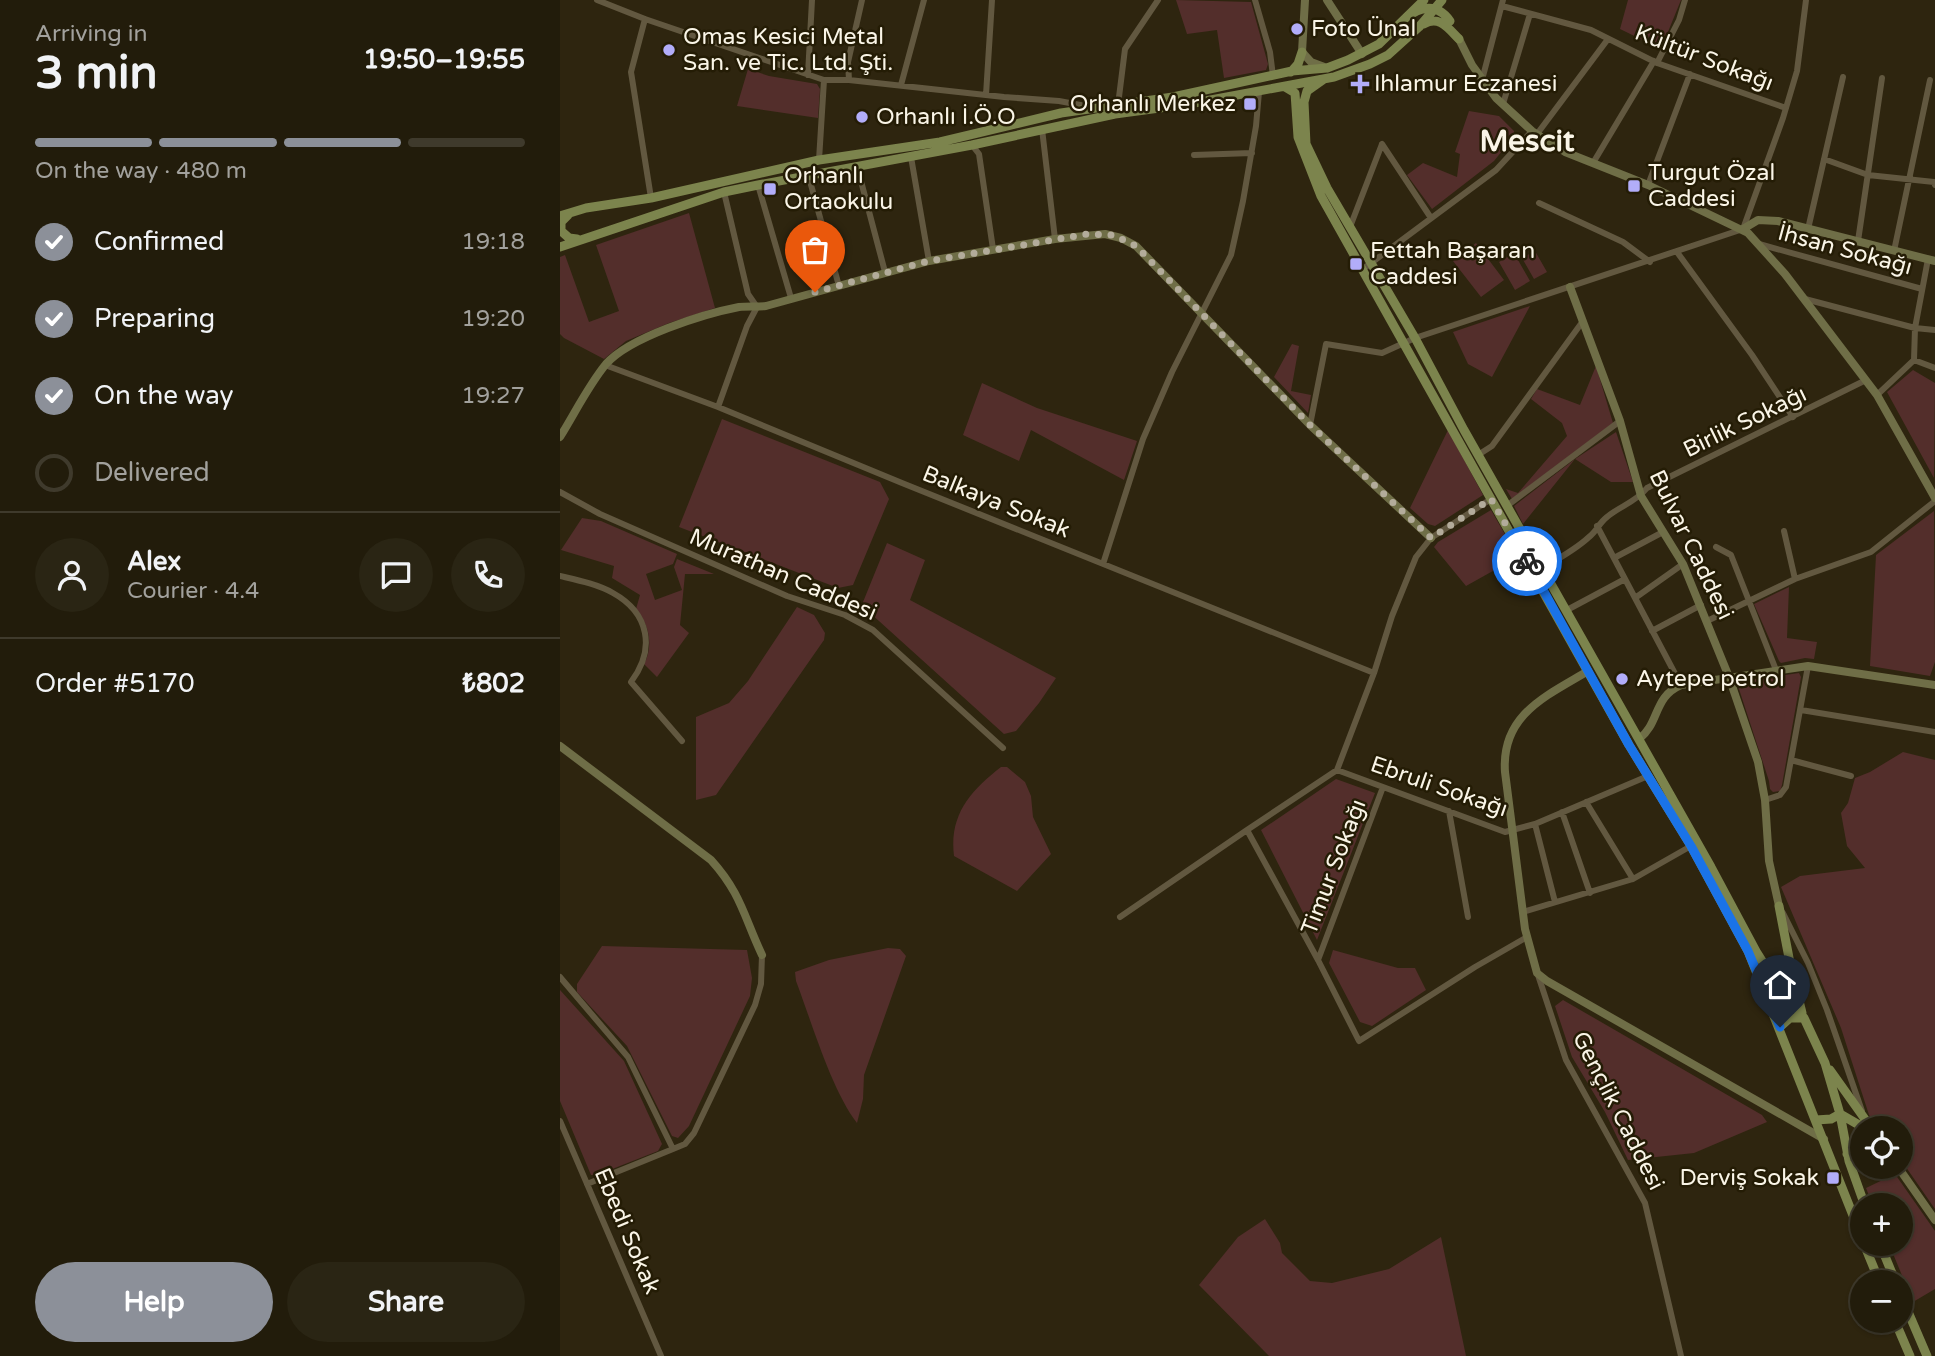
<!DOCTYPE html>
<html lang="en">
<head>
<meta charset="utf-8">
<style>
	:root { --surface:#221c0b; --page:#2a2514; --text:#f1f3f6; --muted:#a2a19d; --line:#3f3a2c; --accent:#8c9099 }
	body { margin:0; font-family:"Varela Round",sans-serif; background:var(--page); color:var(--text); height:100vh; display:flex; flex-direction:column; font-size:26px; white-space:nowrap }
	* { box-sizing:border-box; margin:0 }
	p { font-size:23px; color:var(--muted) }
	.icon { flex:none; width:38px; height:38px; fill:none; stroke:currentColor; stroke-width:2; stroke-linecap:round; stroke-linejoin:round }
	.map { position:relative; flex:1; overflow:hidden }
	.sheet { display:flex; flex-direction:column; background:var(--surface); width:560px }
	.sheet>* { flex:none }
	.tools { position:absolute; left:1290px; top:1116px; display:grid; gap:14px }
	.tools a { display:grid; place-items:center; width:63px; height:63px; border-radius:50%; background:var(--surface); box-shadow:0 2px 5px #0004,0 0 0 2px var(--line); font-size:35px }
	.pin { position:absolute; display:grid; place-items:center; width:60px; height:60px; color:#fff; margin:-72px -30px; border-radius:50% 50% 50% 0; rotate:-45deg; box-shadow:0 0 7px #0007 }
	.pin .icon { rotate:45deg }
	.courier { position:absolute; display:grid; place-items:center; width:70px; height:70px; margin:-35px; border:5px solid #1a73e8; border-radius:50%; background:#fff; color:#222; box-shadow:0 2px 9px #0007 }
	.summary em { font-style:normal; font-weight:700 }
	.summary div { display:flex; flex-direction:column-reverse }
	.summary { display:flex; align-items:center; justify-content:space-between; height:119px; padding:0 35px }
	h1 { font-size:46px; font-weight:700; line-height:52px }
	.bar { display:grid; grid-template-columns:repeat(4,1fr); gap:10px 7px; align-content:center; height:84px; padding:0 35px }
	.bar i { height:9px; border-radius:5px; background:var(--line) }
	.bar .active { background:var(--accent) }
	.bar p { grid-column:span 4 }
	.line { display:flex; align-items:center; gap:18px; padding:0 35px; border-top:2px solid var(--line) }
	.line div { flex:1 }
	.round { display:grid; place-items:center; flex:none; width:74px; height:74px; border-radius:37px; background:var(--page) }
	ol { padding:0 35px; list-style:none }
	li { display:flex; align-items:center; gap:21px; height:77px }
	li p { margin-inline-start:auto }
	li .icon { padding:7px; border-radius:50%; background:var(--accent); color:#fff; stroke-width:4 }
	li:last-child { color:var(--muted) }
	li i { width:38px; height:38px; border:4px solid var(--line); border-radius:50% }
	.primary-button { display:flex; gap:14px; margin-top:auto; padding:14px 35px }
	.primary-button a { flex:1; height:80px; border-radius:42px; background:var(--accent); color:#fff; font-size:28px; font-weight:700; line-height:80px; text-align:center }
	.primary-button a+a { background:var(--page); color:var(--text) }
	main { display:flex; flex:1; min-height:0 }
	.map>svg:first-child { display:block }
</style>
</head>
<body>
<main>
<section class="sheet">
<div class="summary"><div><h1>3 min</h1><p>Arriving in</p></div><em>19:50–19:55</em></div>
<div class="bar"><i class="active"></i><i class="active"></i><i class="active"></i><i></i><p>On the way · 480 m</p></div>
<ol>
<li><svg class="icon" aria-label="check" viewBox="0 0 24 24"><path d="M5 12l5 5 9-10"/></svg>Confirmed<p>19:18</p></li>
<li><svg class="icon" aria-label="check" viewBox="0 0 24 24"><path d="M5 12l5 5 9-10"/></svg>Preparing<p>19:20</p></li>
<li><svg class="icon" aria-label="check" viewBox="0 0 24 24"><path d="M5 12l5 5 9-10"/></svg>On the way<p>19:27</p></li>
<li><i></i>Delivered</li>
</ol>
<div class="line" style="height:126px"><a class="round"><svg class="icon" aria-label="person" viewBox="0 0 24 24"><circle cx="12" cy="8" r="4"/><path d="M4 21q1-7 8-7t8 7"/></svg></a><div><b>Alex</b><p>Courier · 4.4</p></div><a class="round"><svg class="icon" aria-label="chat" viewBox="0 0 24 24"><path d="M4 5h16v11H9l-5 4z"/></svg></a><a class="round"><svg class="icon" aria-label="phone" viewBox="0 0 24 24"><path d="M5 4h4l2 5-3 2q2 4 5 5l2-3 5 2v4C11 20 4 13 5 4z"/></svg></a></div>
<div class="line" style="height:91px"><div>Order #5170</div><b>₺802</b></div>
<div class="primary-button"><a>Help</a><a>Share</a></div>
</section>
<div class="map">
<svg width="1375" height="1356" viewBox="0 0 1375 1356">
	<rect width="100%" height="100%" fill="#2e250f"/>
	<path fill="#532e2b" d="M616,0L691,2L708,64L706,70L664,78L657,30L627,34Z
		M1068,0H1121L1101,49L1060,29Z
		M188,69L209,76L257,84L260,89L258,118L177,106Z
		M909,111L939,116L954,131V136L934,161L872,209L847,175L863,163L897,177L900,154L895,152Z
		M129,213L155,308L109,323L66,341L44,359L4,338L0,334V257L5,255L29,322L59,311L36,245Z
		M916,243L944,280L921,297L893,261Z
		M975,251L987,272L974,279L962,258Z
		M954,253L970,281L955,290L939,262Z
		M970,306L932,377L908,364L893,332Z
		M732,344L739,346L731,391L751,395L748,413L714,377Z
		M1036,366L1053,423L952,499L946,489L958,493L1007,436L1002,423L971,399L977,389L1020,405Z
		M1353,370L1375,383L1374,478L1327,392Z
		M422,383L477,408L577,441L564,480L471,430L459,461L403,435Z
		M162,419L320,482L329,499L293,585L278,588L119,527Z
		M888,430L923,495L875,526L868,524L850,508Z
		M1056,432L1073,482H1051L1015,459L963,524L954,506L1015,459Z
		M931,510L958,557L906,586L874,547L878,542Z
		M1374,511L1375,662L1370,676L1310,666L1316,555Z
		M22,518L41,521L117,554L113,564L86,574L95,600L122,590L114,567L117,559L154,574H125L120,625L129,633L97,677L84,664C94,646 89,624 76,609L80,595L52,578L54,566L1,550Z
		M327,543L365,560L350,600L496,678L479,703L456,731L444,734L309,612L303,602Z
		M1229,587L1227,638L1257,642L1254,659L1245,658L1221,663L1219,661L1194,604Z
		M237,607L254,615L265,633L264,640L156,795L136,800V717L169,703L188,681Z
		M1239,673L1241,677L1222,785L1220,791L1213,792L1210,789L1209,781L1178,686L1182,681Z
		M1343,752L1375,760V1209L1341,1160L1340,1129H1319L1309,1115L1281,1028L1221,887L1240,876L1305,868L1287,846L1281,813L1288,803L1295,778L1310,772Z
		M441,767H447L465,782L471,796L473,817L491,854L457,891L394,856C389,815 410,791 441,767Z
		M776,779L815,793L757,940L701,830Z
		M42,946L187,950L192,978L190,996L129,1126L118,1138L112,1136L67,1046L17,992V984Z
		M328,948L340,949L346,956L304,1075L303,1099L297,1123C271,1089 252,1023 236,981L235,972L269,960Z
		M773,950L838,968H855L866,990L812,1026L800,1022L769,963Z
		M0,990L64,1061L102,1144L98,1151L37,1175H31L0,1101Z
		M1003,1000L1202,1115L1207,1122L1134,1153L1068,1160L1045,1112L1012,1057L995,1006Z
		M1335,1174L1375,1231V1289L1353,1302L1329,1244H1340V1206H1313L1306,1188Z
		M705,1219L720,1243L722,1253L750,1281L772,1283L829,1269L881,1237L906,1356H709L639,1285L678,1237Z"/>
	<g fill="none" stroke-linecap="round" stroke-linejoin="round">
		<path stroke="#625840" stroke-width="6" d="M37,0L85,19L264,80H289L444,97L499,101L531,107
			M695,0L710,52L713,76
			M942,6L1031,30L1097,63L1226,108
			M85,19L71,72L91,198
			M1097,63L1119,20L1125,0
			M248,75L252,0
			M289,80L288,62L302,0
			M922,80L943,0
			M341,85L364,0
			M426,95L432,0
			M943,104L970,14
			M558,105L565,49L598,0
			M482,129L495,239
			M977,134L1048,39
			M822,144L871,218
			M412,145L419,154L433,249
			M634,155L692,153
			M351,157L369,261
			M1264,159L1308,175L1374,182L1375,185
			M259,160L264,80
			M1033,163L1094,61
			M297,166L325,272
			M248,174L279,286
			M198,185L231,298
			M1088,185L1130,74
			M979,203L1063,242L1090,262
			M790,227L822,144
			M1248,229L1283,77
			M1298,241L1322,78
			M1199,244L1362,289
			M1334,251L1370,80
			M1117,252L1192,355L1233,417
			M803,269L936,170L972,131
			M1245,299L1355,328L1375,330
			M1354,360L1375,368
			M45,365L158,407L342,483L814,673
			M1317,395L1354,360L1355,328L1368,259
			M158,407L187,326L197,307L188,294L164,192
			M750,425L766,344L822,353L855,338L1183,229L1223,118L1237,71L1246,0
			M918,455L932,446L1023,321
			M0,492L40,514L227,596L285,615L313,630L443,748
			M931,499L871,538L856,557L832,616L814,673L777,770L687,830L758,960L799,1041L915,967L967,937
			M948,505L1060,421
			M1037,526L1121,685
			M1156,547L1171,555L1216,670
			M1054,558L1103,532
			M543,564L583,439L612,372L671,255L683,201L696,126L699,92
			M974,573C992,562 1013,552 1029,537C1037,531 1039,523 1047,517C1060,506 1076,502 1087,488L1306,380
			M0,576C17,580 37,584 53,593C89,613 96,649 71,682L122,741
			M1235,579L1311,552L1375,501
			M1075,598L1123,564
			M1007,610L1065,579
			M1147,621L1235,579L1224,531
			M1092,631L1141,605
			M1241,710L1375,732
			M1231,760L1291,776
			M777,770L945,832L975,824L1088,776
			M1205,800L1220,795L1226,787L1248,666
			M1026,802L1073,879
			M889,811L908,917
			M1002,812L1030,893
			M975,824L995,902
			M963,912L1073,879L1131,846
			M1223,913L1248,963L1267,1010L1302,1111
			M560,917L687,830
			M758,960L823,787
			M978,975L1006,1060L1085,1203L1121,1356
			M0,977L68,1057L113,1149
			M0,1121L101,1356
			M27,1184L113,1149L125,1144L134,1133L195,1005L201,984L202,955"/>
		<path stroke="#6f6e47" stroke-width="8" d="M745,0L742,52L751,62L767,68
			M767,0L802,54
			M899,39L912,65L936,98L972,131L1005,152L1088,185L1188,233L1225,274L1317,395L1375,498
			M1183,229L1198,220L1218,221L1375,261
			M1010,287L1060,421L1081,496L1123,564L1169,677L1198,762L1205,800L1209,861L1219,906
			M0,437C15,413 28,386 46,364C70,337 143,314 179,307C188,306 197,307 206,306L369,261L495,239L545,234L561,238L576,246L750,425L871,538
			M1028,671C986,696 941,715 945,772L965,929L977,973L987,981L1264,1139
			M1079,739C1100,723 1093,697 1121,685L1248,666L1375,685
			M0,746L151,860C181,893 184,917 202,955
			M1338,1167L1375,1220"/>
		<path stroke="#7c844d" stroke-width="9" d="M853,13C868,5 880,7 890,21
			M864,24C879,15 888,28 899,39
			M731,72L738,64L742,52
			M764,79L747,91L744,102L746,144L767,188L855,338L904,430L1151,867L1197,953L1221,991L1244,1018L1265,1063L1280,1114L1289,1161L1305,1206
			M725,87L735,93L738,137L761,196L1069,745L1131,846L1188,951L1302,1238
			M8,215L1,222V231L9,238L17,239
			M0,216L26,208L91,198L259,160L380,142L501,113L613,97L732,71L767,68L788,60L819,44L864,0
			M0,247L164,192L198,185L412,145L555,114L629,104L774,77L810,64L828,55L859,27L882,0
			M1219,906L1230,963L1242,1013
			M1220,1027L1230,1018H1244
			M1270,1070L1312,1129
			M1256,1120L1271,1119L1280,1114L1306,1129
			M1287,1154L1294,1142L1302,1139
			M1304,1244L1320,1283
			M1320,1244L1336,1283
			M1340,1293L1367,1356
			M1335,1321L1350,1356"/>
	</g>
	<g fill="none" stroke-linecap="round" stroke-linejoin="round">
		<path stroke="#b3ac9b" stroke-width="7" stroke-dasharray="0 12.6" d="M255,292L369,261L528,234L553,235L576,246L750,425L871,538L931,499L967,561"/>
		<path stroke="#1a73e8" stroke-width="9" d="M967,561L1069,745L1131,846L1188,951L1220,1027"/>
	</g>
	<g fill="#b2adf9" stroke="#241c05" stroke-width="2.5">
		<circle cx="737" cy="29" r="7"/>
		<circle cx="109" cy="50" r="7"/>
		<path d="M796.5 73.5h7v7h7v7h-7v7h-7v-7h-7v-7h7z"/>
		<rect x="683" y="97" width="14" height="14" rx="3.5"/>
		<circle cx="302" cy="117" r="7"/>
		<rect x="1067" y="179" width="14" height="14" rx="3.5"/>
		<rect x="203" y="182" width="14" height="14" rx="3.5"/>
		<rect x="789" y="257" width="14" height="14" rx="3.5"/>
		<circle cx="1062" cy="679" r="7"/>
		<rect x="1266" y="1171" width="14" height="14" rx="3.5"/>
	</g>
	<g text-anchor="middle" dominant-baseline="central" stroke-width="5" stroke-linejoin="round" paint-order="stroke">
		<g font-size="23" fill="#faf5e7" stroke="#241c05" text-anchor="start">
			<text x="751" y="29">Foto Ünal</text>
			<text x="123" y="37">Omas Kesici Metal<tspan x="123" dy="26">San. ve Tic. Ltd. Şti.</tspan></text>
			<text x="814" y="84">Ihlamur Eczanesi</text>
			<text x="676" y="104" text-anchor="end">Orhanlı Merkez</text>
			<text x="316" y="117">Orhanlı İ.Ö.O</text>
			<text x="1088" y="173">Turgut Özal<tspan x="1088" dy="26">Caddesi</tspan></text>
			<text x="224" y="176">Orhanlı<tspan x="224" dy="26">Ortaokulu</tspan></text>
			<text x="810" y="251">Fettah Başaran<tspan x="810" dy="26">Caddesi</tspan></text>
			<text x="1076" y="679">Aytepe petrol</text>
			<text x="1259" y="1178" text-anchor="end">Derviş Sokak</text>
		</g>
		<g font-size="23" fill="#faf5e7" stroke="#241c05">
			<text transform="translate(1144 58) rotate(21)">Kültür Sokağı</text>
			<text transform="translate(1285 250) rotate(15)">İhsan Sokağı</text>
			<text transform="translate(1185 422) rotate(-26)">Birlik Sokağı</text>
			<text transform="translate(436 502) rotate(22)">Balkaya Sokak</text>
			<text transform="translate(1131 545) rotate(64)">Bulvar Caddesi</text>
			<text transform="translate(223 575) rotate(23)">Murathan Caddesi</text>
			<text transform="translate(879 787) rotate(19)">Ebruli Sokağı</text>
			<text transform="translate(774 867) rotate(-69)">Timur Sokağı</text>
			<text transform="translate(1058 1111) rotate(63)">Gençlik Caddesi</text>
			<text transform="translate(67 1231) rotate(67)">Ebedi Sokak</text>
		</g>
		<g font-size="30" font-weight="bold" fill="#faf5e7" stroke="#241c05">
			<text x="967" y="141">Mescit</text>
		</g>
	</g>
</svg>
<div class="tools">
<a><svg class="icon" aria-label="locate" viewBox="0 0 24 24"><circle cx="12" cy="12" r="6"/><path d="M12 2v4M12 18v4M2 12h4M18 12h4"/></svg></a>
<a>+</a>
<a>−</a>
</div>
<div class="pin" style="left:255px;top:292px;background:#ea580c"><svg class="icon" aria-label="bag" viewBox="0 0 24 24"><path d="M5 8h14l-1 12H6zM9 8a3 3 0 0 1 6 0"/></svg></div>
<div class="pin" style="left:1220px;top:1027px;background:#1f2937"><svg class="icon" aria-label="home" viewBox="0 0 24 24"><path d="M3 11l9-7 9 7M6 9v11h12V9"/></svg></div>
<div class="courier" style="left:967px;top:561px"><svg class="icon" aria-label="bike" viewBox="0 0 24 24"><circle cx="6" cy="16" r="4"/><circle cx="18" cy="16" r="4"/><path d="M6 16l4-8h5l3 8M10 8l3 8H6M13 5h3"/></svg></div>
</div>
</main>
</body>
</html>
